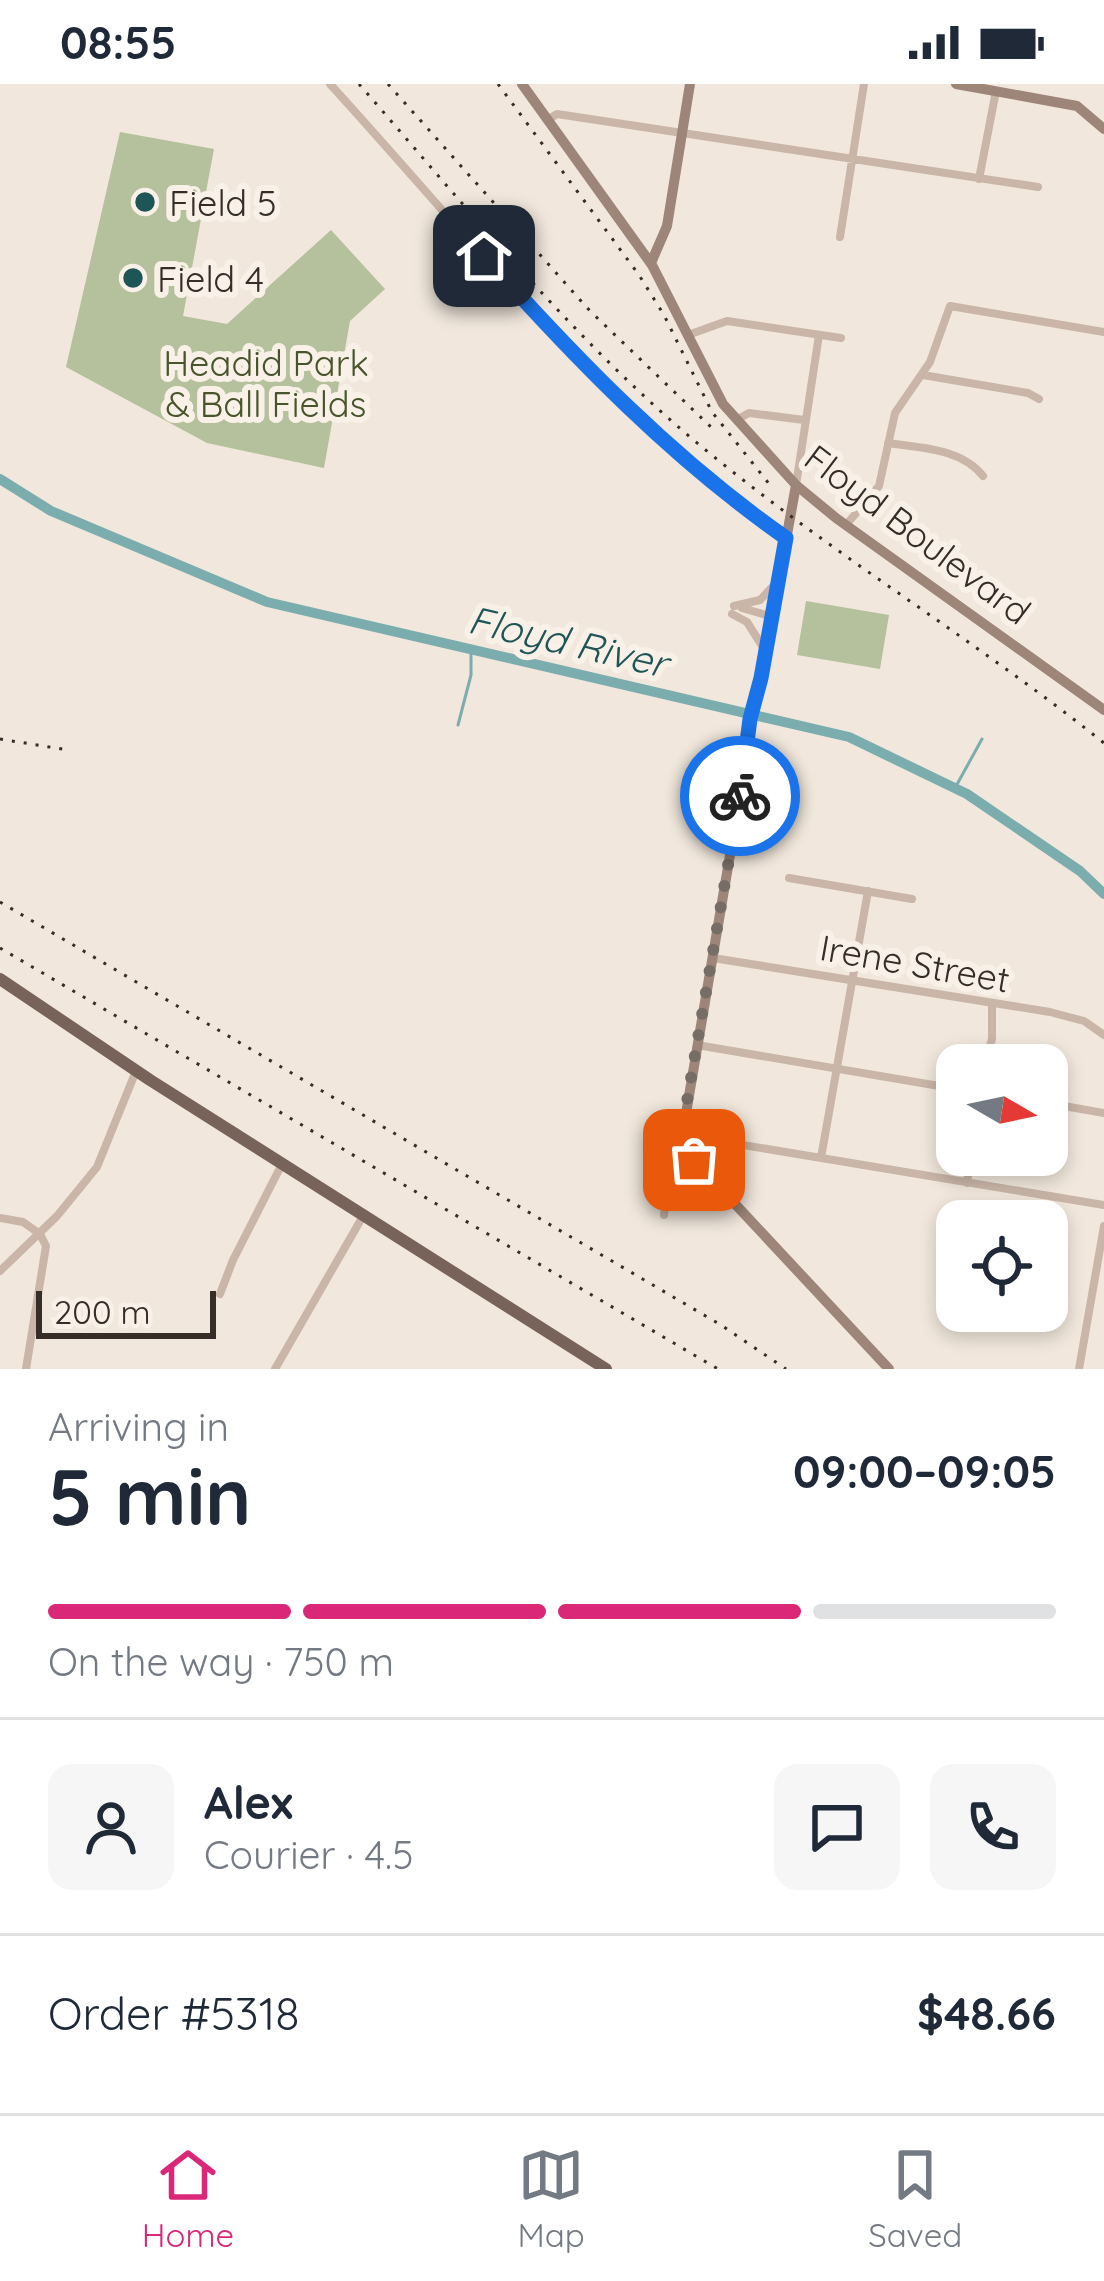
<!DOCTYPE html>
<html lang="en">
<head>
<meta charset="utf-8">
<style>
	:root { --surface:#fff; --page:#f6f6f7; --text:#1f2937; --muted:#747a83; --line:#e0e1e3; --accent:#db2777 }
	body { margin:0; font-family:Quicksand,sans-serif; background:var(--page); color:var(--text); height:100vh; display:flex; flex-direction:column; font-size:45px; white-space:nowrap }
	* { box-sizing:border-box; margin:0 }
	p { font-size:39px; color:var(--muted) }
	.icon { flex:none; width:66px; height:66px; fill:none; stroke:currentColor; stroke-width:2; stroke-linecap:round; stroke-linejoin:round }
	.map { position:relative; height:1285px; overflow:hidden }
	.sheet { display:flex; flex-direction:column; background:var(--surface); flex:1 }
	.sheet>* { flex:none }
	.needle { width:78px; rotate:99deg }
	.fabs { position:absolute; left:936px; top:960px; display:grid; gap:24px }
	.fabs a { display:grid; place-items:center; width:132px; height:132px; border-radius:24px; background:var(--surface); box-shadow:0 6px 18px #0003; font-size:60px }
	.scale { position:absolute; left:36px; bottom:30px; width:180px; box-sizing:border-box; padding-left:12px; border:6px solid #362c28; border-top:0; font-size:33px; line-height:42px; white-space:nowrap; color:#362c28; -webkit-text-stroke:9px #f9f1e8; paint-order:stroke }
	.pin { position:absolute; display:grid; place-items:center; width:102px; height:102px; color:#fff; margin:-51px; border-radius:24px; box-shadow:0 6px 18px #0006 }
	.courier { position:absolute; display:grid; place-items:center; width:120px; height:120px; margin:-60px; border:9px solid #1a73e8; border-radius:50%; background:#fff; color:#222; box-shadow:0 3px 15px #0007 }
	.overview em { font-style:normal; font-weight:800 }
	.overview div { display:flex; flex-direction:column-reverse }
	.overview { display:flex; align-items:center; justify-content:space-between; height:204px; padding:0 48px }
	h1 { font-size:78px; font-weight:800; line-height:90px }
	.bar { display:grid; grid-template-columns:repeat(4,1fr); gap:18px 12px; align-content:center; height:144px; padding:0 48px }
	.bar i { height:15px; border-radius:9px; background:var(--line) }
	.bar .on { background:var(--accent) }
	.bar p { grid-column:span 4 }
	.line { display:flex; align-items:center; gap:30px; padding:0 48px; border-top:3px solid var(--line) }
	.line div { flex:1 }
	.round { display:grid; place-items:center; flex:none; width:126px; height:126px; border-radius:24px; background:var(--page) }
	.status { display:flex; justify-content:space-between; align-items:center; height:84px; padding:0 60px; background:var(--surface); direction:ltr }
	.status svg { height:33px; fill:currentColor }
	.dock { display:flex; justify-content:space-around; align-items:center; height:168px; border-top:3px solid var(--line); background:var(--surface); font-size:33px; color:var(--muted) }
	.dock a { display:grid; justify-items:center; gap:6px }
	.dock .on { color:var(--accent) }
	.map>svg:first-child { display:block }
</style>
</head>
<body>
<div class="status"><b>08:55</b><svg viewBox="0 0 49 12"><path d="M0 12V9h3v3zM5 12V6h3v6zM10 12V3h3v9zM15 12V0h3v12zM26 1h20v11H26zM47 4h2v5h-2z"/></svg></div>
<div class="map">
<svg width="1104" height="1285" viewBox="0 0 1104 1285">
	<rect width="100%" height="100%" fill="#f1e7dc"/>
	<path fill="#b5c09c" d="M120,48L214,65L183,232L227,240L331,146L385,205L350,237L324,384L207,359L66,283Z
		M806,517L889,531L880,585L797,571Z"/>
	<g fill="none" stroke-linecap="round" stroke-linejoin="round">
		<path stroke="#7badae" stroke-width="3" d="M458,641L471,591V567
			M955,704L982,655"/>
		<path stroke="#7badae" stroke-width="10" d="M0,395L51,427L267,518L849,653L967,710L1080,787L1104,810"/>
		<path stroke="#c9b6a8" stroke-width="8" d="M330,0C475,159 608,331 786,454
			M549,35L557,30L1038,103
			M979,95L996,7
			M840,153L864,0
			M688,251L727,237L841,254
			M923,291L1028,309L1039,315
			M738,335L749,329L804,336
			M888,359C920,364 961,364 983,392
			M796,401L819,251
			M846,441L879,402L895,329L930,278L950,222L1104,248
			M734,522L760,516L778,497
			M742,524L773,533
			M732,530L747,538L766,568
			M789,794L912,815
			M713,874L1050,928L1084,937L1104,951
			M697,961L957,1005
			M984,981L992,955V921
			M1047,1019L1104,1029
			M683,1051L1104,1121
			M821,1074L868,807
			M967,1099L971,1071
			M664,1131L673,1069L683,1058
			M0,1134L23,1138L40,1150
			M0,1187L57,1132L97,1083L136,987
			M220,1210L233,1176L282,1080
			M26,1285L46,1162L40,1150
			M275,1285L363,1132
			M1079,1285L1104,1142"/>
		<path stroke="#9d8579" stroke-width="10" d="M522,0L652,181L723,320L796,401L836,434L1104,626
			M956,0L1077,22L1104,45
			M651,179L667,142L690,0
			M796,401L761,594L750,635L745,683L682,1053L694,1076L889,1285"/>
		<path stroke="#78635a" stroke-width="12" d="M0,895L150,996L606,1285"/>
		<path stroke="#362c28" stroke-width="3" stroke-dasharray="3 9" stroke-linecap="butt" d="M359,0C468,125 574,257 702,363C830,469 974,555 1104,659
			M388,0L590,227L713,345
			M498,0L639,191L664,231L712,328L770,401
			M0,655L68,666
			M0,818L721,1241L786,1285
			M0,864L718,1285"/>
	</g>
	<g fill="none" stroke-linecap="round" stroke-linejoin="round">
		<path stroke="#776d67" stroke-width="12" stroke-dasharray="0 21.6" d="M694,1076L683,1058L682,1046L740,712"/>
		<path stroke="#1a73e8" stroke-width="15" d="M484,172C577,276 672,374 786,454L761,594L750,635L740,712"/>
	</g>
	<g fill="#1e5557" stroke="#f9f1e8" stroke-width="4.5">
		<circle cx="145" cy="118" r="12"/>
		<circle cx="133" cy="194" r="12"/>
	</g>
	<g text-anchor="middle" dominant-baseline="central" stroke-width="12" stroke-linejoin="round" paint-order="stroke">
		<g font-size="36" fill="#362c28" stroke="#f9f1e8" text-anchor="start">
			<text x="169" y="118">Field 5</text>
			<text x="157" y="194">Field 4</text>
		</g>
		<g font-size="36" fill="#47542c" stroke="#f9f1e8">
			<text x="266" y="278">Headid Park<tspan x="266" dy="41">&amp; Ball Fields</tspan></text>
		</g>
		<g font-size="36" fill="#362c28" stroke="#f9f1e8">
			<text transform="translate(918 450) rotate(37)">Floyd Boulevard</text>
			<text transform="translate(915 879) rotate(10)">Irene Street</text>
		</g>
		<g font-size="39" font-style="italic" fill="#1e5557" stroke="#f9f1e8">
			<text transform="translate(568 557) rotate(13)">Floyd River</text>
		</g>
	</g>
</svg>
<div class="fabs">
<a><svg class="needle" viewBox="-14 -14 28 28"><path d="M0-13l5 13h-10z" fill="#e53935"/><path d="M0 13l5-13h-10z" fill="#747a83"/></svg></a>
<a><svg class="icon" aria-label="locate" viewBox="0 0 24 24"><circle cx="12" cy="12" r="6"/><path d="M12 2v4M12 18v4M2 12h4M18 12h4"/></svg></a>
</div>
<div class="scale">200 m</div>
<div class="pin" style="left:694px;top:1076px;background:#ea580c"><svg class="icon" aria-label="bag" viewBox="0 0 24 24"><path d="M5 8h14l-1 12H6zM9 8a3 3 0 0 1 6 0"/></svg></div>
<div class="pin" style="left:484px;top:172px;background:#1f2937"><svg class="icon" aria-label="home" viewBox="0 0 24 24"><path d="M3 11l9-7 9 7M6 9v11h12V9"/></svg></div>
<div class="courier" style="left:740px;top:712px"><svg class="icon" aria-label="bike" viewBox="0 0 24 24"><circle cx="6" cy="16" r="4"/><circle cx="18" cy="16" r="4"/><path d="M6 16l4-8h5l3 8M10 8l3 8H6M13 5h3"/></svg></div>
</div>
<section class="sheet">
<div class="overview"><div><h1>5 min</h1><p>Arriving in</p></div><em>09:00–09:05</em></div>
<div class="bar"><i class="on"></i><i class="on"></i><i class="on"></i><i></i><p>On the way · 750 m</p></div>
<div class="line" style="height:216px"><a class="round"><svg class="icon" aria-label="person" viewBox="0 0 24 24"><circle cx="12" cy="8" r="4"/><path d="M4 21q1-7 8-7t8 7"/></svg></a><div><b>Alex</b><p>Courier · 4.5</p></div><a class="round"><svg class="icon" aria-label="chat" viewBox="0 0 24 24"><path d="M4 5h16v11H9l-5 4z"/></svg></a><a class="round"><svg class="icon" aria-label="phone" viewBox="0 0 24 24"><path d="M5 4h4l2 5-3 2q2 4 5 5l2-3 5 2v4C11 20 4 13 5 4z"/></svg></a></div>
<div class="line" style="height:156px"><div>Order #5318</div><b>$48.66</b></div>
</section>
<nav class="dock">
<a class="on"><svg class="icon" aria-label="home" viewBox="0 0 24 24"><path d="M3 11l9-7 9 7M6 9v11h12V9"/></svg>Home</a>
<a><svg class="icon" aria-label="map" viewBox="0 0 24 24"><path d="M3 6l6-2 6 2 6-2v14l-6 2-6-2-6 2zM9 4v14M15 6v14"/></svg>Map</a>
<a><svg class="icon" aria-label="saved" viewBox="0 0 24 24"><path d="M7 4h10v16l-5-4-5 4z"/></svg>Saved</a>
</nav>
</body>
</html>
